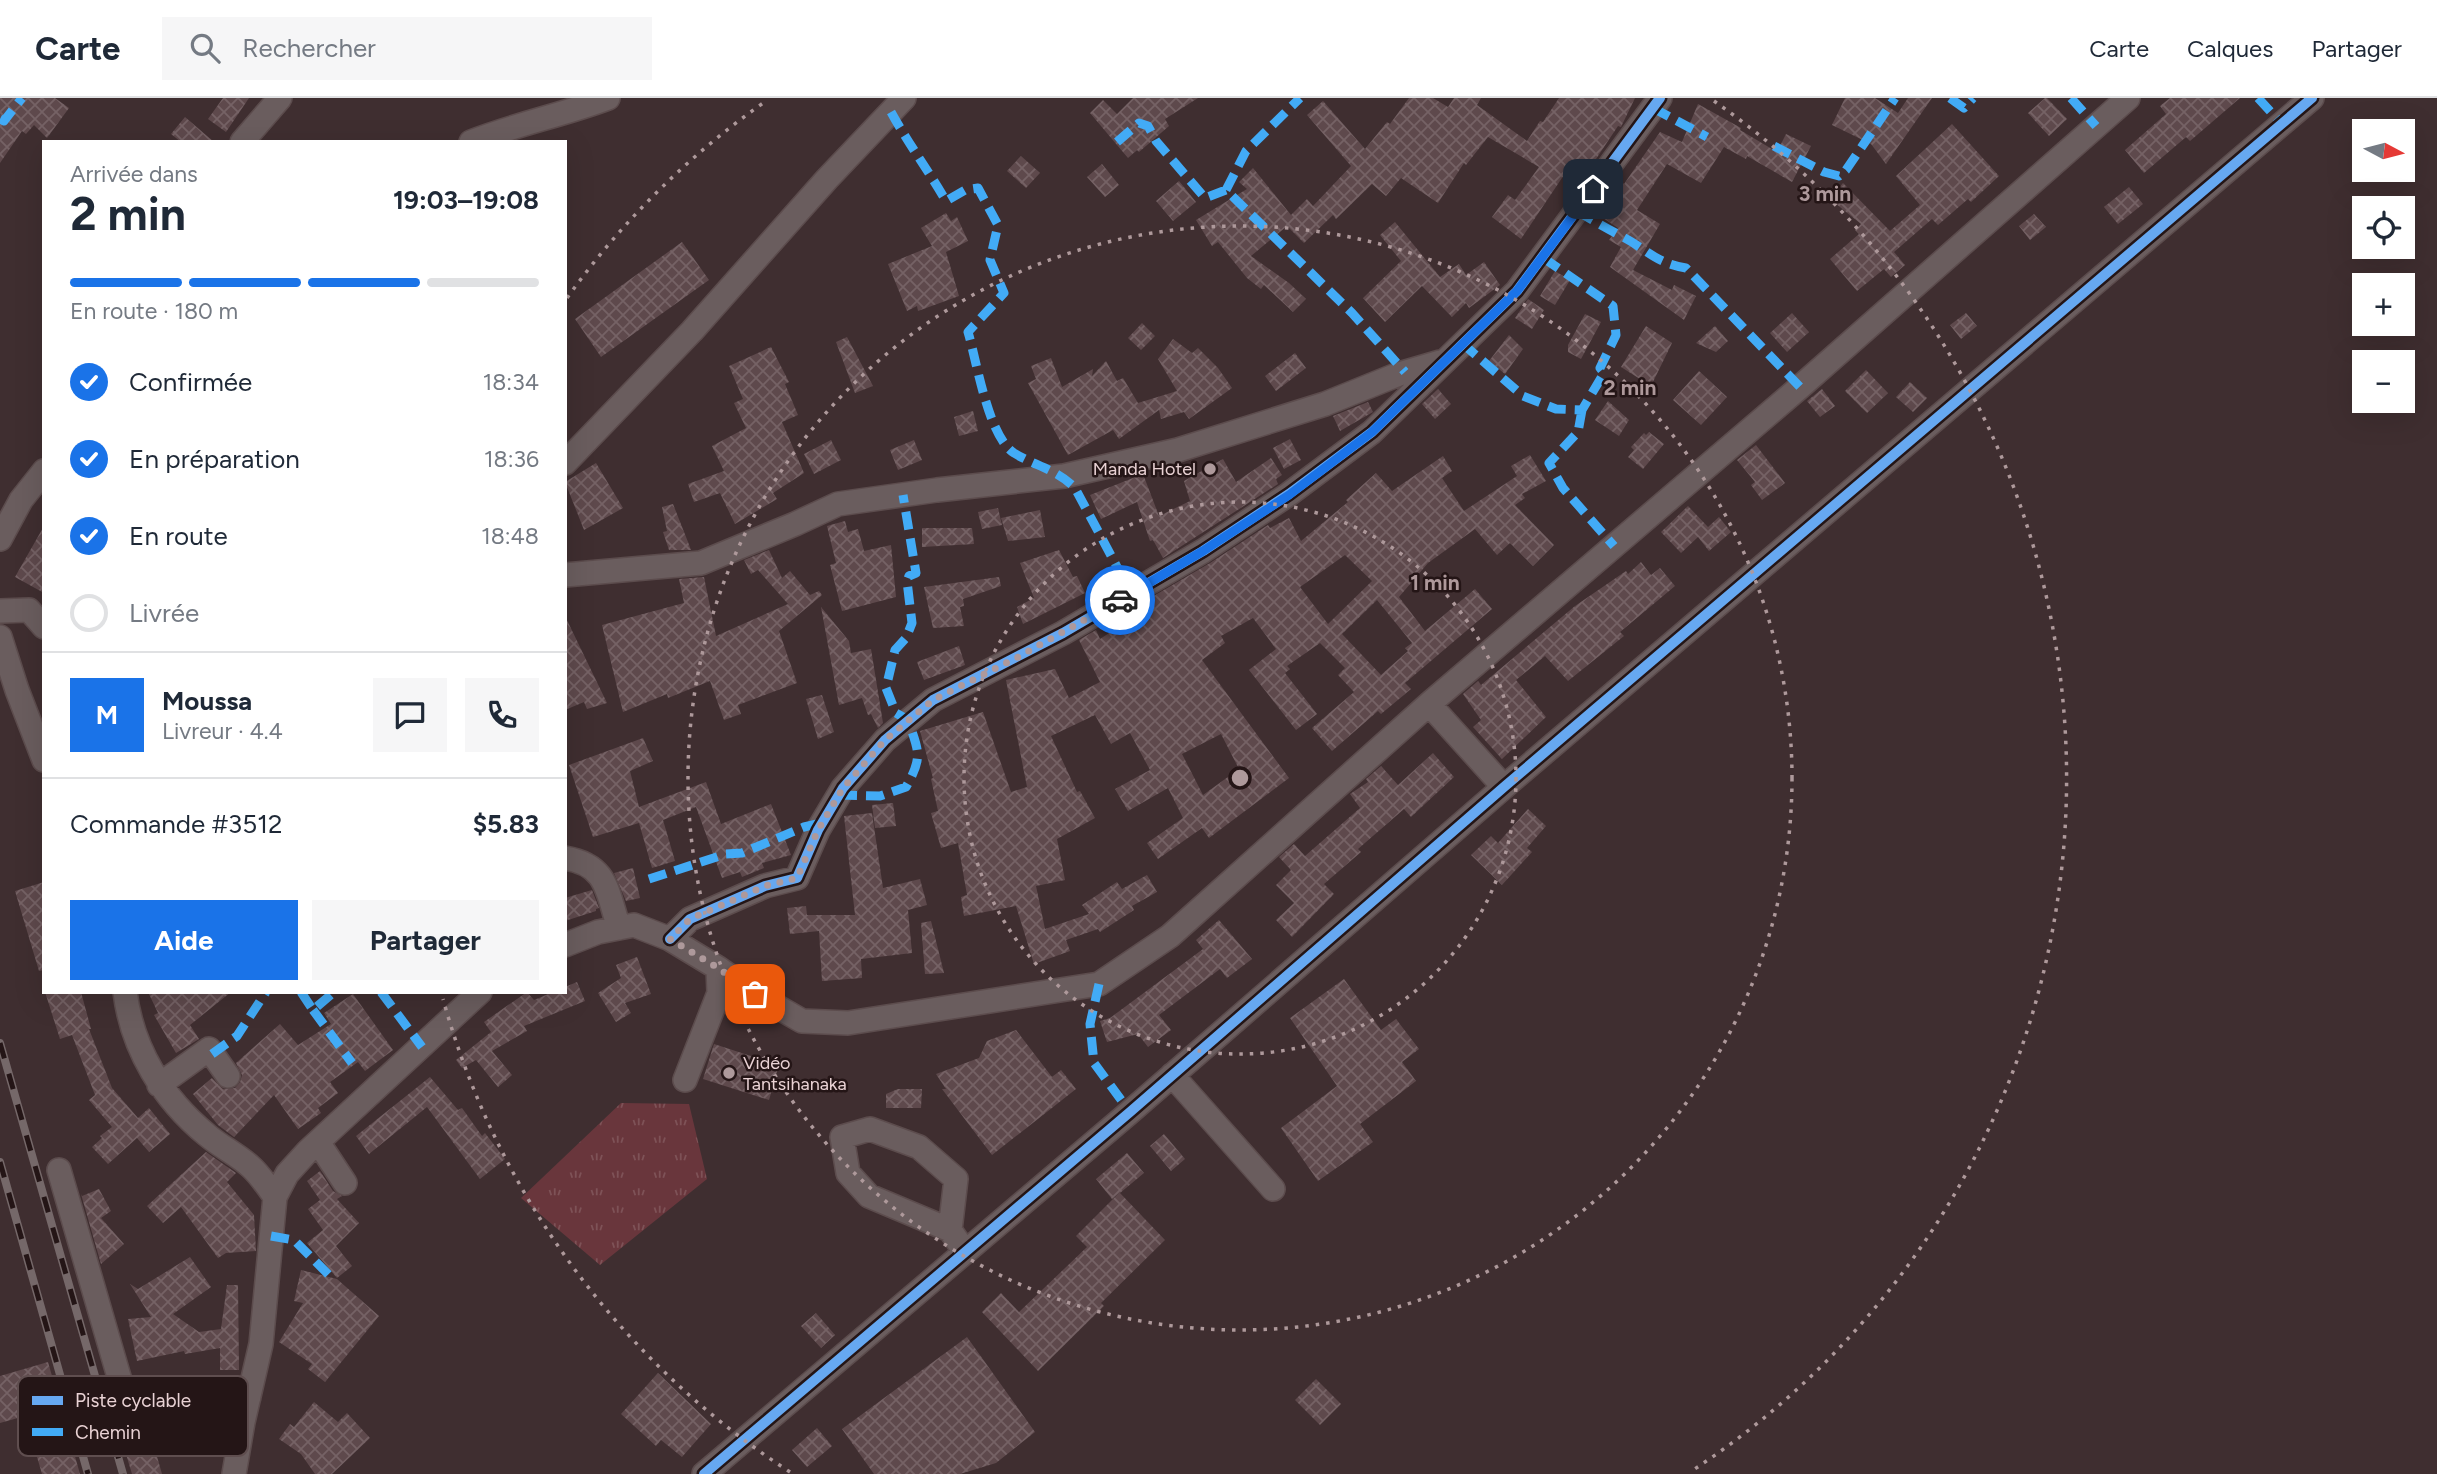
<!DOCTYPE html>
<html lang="fr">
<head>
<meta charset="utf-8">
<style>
	:root { --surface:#fff; --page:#f6f6f7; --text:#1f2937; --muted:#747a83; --line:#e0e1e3; --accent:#1a73e8 }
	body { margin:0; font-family:Figtree,sans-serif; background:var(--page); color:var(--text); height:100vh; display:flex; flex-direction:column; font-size:26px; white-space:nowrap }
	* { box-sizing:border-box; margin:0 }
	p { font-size:23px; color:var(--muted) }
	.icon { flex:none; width:38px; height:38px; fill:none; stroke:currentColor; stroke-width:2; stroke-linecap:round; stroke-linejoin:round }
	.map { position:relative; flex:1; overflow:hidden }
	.side { position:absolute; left:42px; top:42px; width:525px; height:854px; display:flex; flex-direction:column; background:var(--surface); border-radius:0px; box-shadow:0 7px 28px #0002 }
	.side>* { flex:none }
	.needle { width:46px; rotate:97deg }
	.fabs { position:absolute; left:2352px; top:21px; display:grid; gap:14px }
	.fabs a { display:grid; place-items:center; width:63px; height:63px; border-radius:0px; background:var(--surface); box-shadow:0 7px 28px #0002; font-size:35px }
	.pin { position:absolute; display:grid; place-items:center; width:60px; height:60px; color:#fff; margin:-30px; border-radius:14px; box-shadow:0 4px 10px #0006 }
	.courier { position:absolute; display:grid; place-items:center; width:70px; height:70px; margin:-35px; border:5px solid #1a73e8; border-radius:50%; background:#fff; color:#222; box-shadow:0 2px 9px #0007 }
	.headline em { font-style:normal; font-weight:700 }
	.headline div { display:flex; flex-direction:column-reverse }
	.headline { display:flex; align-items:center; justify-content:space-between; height:119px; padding:0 28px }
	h1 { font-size:46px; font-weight:700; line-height:52px }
	.bar { display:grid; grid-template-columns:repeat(4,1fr); gap:10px 7px; align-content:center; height:84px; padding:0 28px }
	.bar i { height:9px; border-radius:5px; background:var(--line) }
	.bar .active { background:var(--accent) }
	.bar p { grid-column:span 4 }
	.line { display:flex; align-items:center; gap:18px; padding:0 28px; border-top:2px solid var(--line) }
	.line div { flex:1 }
	.round { display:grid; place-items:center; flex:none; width:74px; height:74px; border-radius:0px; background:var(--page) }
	ol { padding:0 28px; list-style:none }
	li { display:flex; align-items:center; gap:21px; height:77px }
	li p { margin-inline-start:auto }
	li .icon { padding:7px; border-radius:50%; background:var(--accent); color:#fff; stroke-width:4 }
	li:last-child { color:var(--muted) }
	li i { width:38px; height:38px; border:4px solid var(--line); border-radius:50% }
	.primary-button { display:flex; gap:14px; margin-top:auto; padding:14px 28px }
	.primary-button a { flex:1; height:80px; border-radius:0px; background:var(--accent); color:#fff; font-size:28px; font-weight:700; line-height:80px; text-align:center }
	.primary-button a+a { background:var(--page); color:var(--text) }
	header { display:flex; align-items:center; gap:42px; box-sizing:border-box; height:98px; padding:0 35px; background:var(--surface); border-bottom:2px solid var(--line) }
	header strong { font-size:33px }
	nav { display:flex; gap:38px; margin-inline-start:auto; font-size:24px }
	.search { width:490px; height:63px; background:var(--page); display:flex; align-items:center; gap:18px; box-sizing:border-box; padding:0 24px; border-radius:0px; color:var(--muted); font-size:26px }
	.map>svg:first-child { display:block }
</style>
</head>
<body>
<header>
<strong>Carte</strong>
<div class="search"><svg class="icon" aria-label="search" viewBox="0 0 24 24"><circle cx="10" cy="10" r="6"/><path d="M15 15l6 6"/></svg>Rechercher</div>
<nav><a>Carte</a><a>Calques</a><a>Partager</a></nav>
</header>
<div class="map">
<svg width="2437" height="1376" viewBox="0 0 2437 1376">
	<defs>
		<pattern id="grass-tufts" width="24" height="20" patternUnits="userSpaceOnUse" patternTransform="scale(1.75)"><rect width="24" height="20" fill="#69363c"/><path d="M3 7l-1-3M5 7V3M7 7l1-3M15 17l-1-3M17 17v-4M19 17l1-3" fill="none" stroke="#7e5257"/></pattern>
		<pattern id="building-cross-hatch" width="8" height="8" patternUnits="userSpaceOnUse" patternTransform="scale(1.75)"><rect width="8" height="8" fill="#5e494c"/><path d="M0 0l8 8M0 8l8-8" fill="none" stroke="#756265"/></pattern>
	</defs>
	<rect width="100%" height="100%" fill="#3f2e30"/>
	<path fill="url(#grass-tufts)" d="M621,1005L689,1006L707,1081L600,1167L521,1100Z"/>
	<path fill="url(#building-cross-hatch)" fill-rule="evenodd" d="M0,0H55L69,10L47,40L34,27L26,36L22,33L0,65Z
		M223,0H249L226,34L208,21Z
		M1133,0H1198L1165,21L1169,28L1139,54L1137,52L1128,60L1090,15L1103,2L1117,16Z
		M1409,0H1433L1448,9L1454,0H1481L1477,7L1527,43L1540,23L1543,24L1559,0H1635L1621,29L1618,28L1582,82L1568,71L1521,141L1492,119L1508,97L1515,102L1539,69L1488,39L1466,67L1464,65L1438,105L1401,80L1386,98L1372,86L1336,121L1333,117L1304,145L1287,128L1251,158L1289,185L1306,201L1293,214L1264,187L1261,191L1247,180L1218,144L1212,148L1196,122L1247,91L1239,84L1253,70L1291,117L1307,101L1313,108L1351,68L1307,17L1323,3L1365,51L1387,24L1390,26Z
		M1845,0H1875L1898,15L1908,0H1932L1886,66L1871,46L1832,27Z
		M2045,0H2047L2067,21L2049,38L2028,15Z
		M2170,0H2240L2190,43L2186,39L2144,75L2125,52L2166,16L2160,8Z
		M1698,6L1741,30L1740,32L1777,54L1786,36L1811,48L1792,84L1747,58L1746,61L1724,49L1701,85L1667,66L1637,112L1660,126L1633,172L1672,192L1674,187L1696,198L1684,222L1610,169L1621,149L1609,142L1618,130L1597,116L1606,101L1604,99L1617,81L1624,86L1660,34L1682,44Z
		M185,19L214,44H181L171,36Z
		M1952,26L1999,78L1971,104L1968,101L1938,127L1932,121L1894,154L1905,167L1891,179L1884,171L1857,193L1830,161L1859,136L1855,132L1861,126L1830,101L1843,85L1890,133L1920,107L1896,78Z
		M1021,58L1040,75L1026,90L1007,73Z
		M1102,66L1119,87L1105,99L1087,79Z
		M1179,83L1196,104L1173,123L1156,103Z
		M2129,89L2143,106L2118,126L2104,109Z
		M946,115L951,123L957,119L968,143L946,154L959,198L918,213L917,208L907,213L888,166L932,148L921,130Z
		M2034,116L2046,129L2030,142L2019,128Z
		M1395,124L1440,179L1459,166L1466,177L1484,164L1500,187L1469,210L1466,205L1452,219L1422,188L1385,224L1363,200L1401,163L1380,137Z
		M682,144L709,182L601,259L575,221Z
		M1555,173L1570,182L1555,207L1540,198Z
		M1528,201L1544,212L1532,231L1515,220Z
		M1792,215L1809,234L1787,254L1770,235Z
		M1966,215L1977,228L1961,241L1950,227Z
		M1585,216L1601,224L1581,261L1568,254V247Z
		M1142,225L1155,238L1141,252L1128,240Z
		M1646,228L1672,245L1651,288L1621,269Z
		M1715,228L1728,243L1716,254L1696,245Z
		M1509,237L1523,251L1505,276L1489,263Z
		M847,239L873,288L855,295L836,244Z
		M1173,241L1192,255L1198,250L1218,270L1232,290L1189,321L1184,314L1161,321L1159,312L1119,341L1113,332L1068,357L1028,285L1036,281L1031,268L1051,260L1062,289L1093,271L1092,278L1106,263L1117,283L1123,280L1138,305L1177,293L1158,261Z
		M771,249L789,284L785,286L798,317L782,324L804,375L773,395L777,401L735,426L720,395L694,404L688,386L724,373L712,348L746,330L734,305L743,301L729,268Z
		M1295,255L1306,270L1276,293L1265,278Z
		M1866,272L1888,295L1867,315L1845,293Z
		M1699,273L1727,299L1701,327L1673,302Z
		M1910,284L1927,300L1913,314L1896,299Z
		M1438,291L1451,306L1435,321L1422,306Z
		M1822,291L1835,308L1820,319L1807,303Z
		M1608,303L1629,322L1619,338L1595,322Z
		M1368,304L1373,314L1340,333L1333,318Z
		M973,313L978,333L959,338L954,319Z
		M1649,334L1664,346L1643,371L1628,359L1634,352L1631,349L1644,335L1646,337Z
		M1290,341L1301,362L1284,371L1273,350Z
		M831,342L841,362L814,376L804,356Z
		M914,342L922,362L898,372L890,352Z
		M1756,347L1785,385L1762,402L1751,387L1755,384L1737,362Z
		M1530,357L1546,383L1522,396L1525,400L1515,407L1554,447L1533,468L1510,445L1497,457L1475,431L1428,465L1399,499L1425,533L1475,491L1492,511L1405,585L1411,591L1381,616L1378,613L1332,653L1312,630L1354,594L1338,577L1345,570L1320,545L1287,568L1290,571L1285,575L1317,616L1296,632L1249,572L1276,551L1253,520L1221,538L1225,545L1202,562L1289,680L1209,740L1202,730L1158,761L1147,745L1183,720L1168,690L1128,713L1115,691L1150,672L1130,635L1111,646L1095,617L1051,638L1077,694L1080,693L1095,720L1057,741L1065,782L1036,788L1045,831L1089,816L1082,807L1117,784L1122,791L1147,777L1157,794L1132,808L1134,812L1100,834L1098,831L1066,842L1070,853L1034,866L1016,808L964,818L961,799L967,797L958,745L941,750L931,715L938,713L931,681L933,680L920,633L983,614L1011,694L1027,689L1006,582L1055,571L1069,600L1100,584L1079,542L1096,532L1100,541L1132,520L1128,513L1210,465L1268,427L1270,430L1289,420L1301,443L1348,404L1346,402L1376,375L1392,393L1443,358L1452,373L1442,380L1464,413L1517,378L1511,368ZM1345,457L1372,483L1328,526L1300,489ZM1377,502L1412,545L1405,550L1408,553L1381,577L1342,536ZM1221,636L1239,671L1203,697L1182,656Z
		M1271,360L1282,377L1276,381L1278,386L1163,460L1153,442L1150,443L1137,404L1101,421L1090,397L1143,376L1159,418L1190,403L1184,383L1223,361L1236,384Z
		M596,365L623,410L584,432L565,384Z
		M673,406L688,444L691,452H669L663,434L667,433L662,409Z
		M1688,408L1708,429L1719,419L1731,434L1709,453L1698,439L1681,455L1661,434Z
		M998,410L1002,427L982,431L978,414Z
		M1040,412L1045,439L1008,443L1001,420Z
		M845,423L848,434L858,431L864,453L891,447L896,499L842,513L830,467L836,465L827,428Z
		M44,428V495L15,479Z
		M922,430H972L974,446L922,449Z
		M769,452L782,480L790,473L810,497L819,493L822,497L779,533L797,585L738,607L741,616L724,622L710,583L668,600L667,596L623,614L602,527L684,505L679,481L704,479L716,538L788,506L758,472L751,476L744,462Z
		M1059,452L1073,479L1077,478L1085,495L1023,526L1017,509L1034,500L1020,465Z
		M1641,464L1651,477L1660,470L1675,488L1620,534L1624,538L1568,583L1545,558L1516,582L1546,619L1502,661L1473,629L1481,622L1463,596L1478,583L1481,587L1575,508L1626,473L1628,476Z
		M999,479L1001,488L963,501L964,508L960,509L964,528L933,530L924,489Z
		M821,509L849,543L851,555L871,551L883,625L878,630L871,616L868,617L862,600L839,607Z
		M565,518L607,605L587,611L584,604L565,612Z
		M959,548L965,567L924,582L917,564Z
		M822,597L834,634L818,641L806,601Z
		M643,640L653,663L630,673L639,709L706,684L721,726L771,706L791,757L762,765L764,770L742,779L740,774L722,780L696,709L663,722L675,763L652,770L639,725L593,739L569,667Z
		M1433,655L1454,679L1411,719L1404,711L1358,751L1361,754L1324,786L1334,796L1292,839L1276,822L1294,805L1276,787L1291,772L1279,759L1294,746L1305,758L1360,710L1350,696L1368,684L1366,681L1381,668L1398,687Z
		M893,705L896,728L875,730L872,707Z
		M1528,711L1546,728L1527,750L1532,754L1502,787L1471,757L1491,738L1498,745Z
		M872,715L883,790L920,781L927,807L908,812L912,855L861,861L862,880L822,883L819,833L790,836L787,810L806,808L807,817H855L844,718Z
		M633,770L640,800L626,803L614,775Z
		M44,784V872L39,873L15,793Z
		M592,792L599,810L596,811V813L565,823V800Z
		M1219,822L1252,861L1227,880L1220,871L1159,917L1171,932L1148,949L1138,936L1107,944L1100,923L1110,920L1203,851L1196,842Z
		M931,823L944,875L925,876L921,825Z
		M637,859L651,896L625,905L631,915L616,924L598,895L621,880L616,867Z
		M1344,881L1381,932L1396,921L1419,951L1402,964L1416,983L1360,1026L1373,1044L1318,1083L1281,1030L1337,988L1290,920Z
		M577,884L585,903L524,928L527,933L492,953L512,977L498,989L476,962L462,970L456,962L491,934L484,924L527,894L534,902L553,894H565V889Z
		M45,894H81L91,931H89L112,990L138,1020L149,1010L170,1036L149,1054L137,1040L108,1066L92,1049L102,1040L100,1038L112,1029L89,1002L95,997L72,937L60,941Z
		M148,894H231L190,927L199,941L176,955L154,917L158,915Z
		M353,896L393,952L365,973L358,964L330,984L338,995L318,1010L321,1015L298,1031L274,997L234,1039L218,1027L193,996L212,980L223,991L235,990L240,984L242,977L236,965L280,926L298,947L331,926L324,915Z
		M1016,932L1052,979L1061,972L1076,991L992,1057L942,991H946L936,976L979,960L987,943Z
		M714,946L779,967L769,1002L703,981Z
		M430,979L458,1012L462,1010L482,1038L485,1035L505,1061L480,1081L427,1009L369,1056L356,1038Z
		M898,991H922L921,1010H886V996Z
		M1164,1036L1185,1061L1171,1073L1150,1048Z
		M206,1054L236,1075L227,1084L254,1117L256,1153L226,1155L218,1160L181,1109L163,1125L147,1108Z
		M1127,1055L1144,1075L1120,1095L1165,1142L1101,1205L1104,1208L1038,1273L982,1214L1001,1195L1019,1214L1087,1149L1076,1138L1119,1095L1112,1101L1096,1081Z
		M320,1073L333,1093L342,1098L337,1101L359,1125L336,1148L352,1168L337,1180L307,1145L323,1132L308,1111L320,1102L307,1083Z
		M99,1091L111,1113L101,1120L124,1146L101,1166L81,1096L82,1098Z
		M190,1159L211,1189L173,1216L199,1234L221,1231L227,1187H238L239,1272H220V1250L185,1256L184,1253L137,1263L128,1221L151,1219L130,1186L138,1191Z
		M301,1172L337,1181L379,1218L325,1284L308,1271L312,1266L279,1244L303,1205L294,1203Z
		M816,1215L835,1237L821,1250L801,1228Z
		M967,1239L1035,1334L996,1365L960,1376H874L842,1331Z
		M48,1264L80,1376H42L25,1318L0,1325V1278Z
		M658,1275L711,1326L682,1359L661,1342L656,1348L621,1316Z
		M1316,1281L1341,1306L1320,1327L1295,1302Z
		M314,1304L338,1324L347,1315L370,1340L332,1376H315L301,1356L279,1341L290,1326L294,1329Z
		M817,1330L832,1348L807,1369L792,1352Z
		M150,1334L162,1376H132L122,1343Z"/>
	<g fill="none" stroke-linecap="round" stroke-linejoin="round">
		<g stroke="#5c4c4d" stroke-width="26">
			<path id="minor" d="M242,44L280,0
				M471,44C516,26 563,17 608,0
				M565,365L692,233L827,81L904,0
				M0,441L21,402L44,373
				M565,477L701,465L795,426L838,406L937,392L1064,378L1178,352L1325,306L1399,276L1440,264
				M0,513L29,512L44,529
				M0,539L17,592L44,662
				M1429,606L1504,689
				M565,760C608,767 607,794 619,830
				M670,841L690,821L765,788L797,780L818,732L843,690L885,642L933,602L1063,535L1203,453L1289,396L1372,334L1517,193L1660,0
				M565,847L598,834L634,827L670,841L718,870L755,896L802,923L848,925L1099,886L1170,838L1429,606L1800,289L2128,0
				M125,894C132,951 163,1001 207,1037C221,1049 238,1057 251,1069C260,1077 268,1089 275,1099
				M1172,977L1273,1091
				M685,982L719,895L718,870
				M159,987L209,951L228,978
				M318,1044L345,1085
				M59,1072L124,1296L142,1306L170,1309L249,1299
				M950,1132L956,1081L919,1049L870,1031L842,1039L848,1075L869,1098L950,1132L965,1154
				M234,1376L243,1324L261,1246L275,1099L287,1076L308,1053L480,894
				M704,1376L1130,1014L1504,689L2312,0"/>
		</g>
		<use href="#minor" stroke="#6a5d5e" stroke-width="23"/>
		<g stroke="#756869" stroke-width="8">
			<path id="rail" d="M0,945L123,1376
				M0,1064L88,1376"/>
		</g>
		<use href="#rail" stroke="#241516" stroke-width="5" stroke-dasharray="16" stroke-linecap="butt"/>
		<path stroke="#42abf6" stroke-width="9" stroke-dasharray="18 9" stroke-linecap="butt" d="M1950,0L1964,10L1973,0
			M2071,0L2096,28
			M2258,0L2282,26
			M1653,10L1707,39
			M891,14C908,45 928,72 946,103L965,92L978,90L998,127L990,162L1004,195L968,234C977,264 988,338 1014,355C1035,368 1056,371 1075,390L1131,495
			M0,21L4,23L22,0
			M1117,44L1139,25L1148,28L1156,43L1205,100L1226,92L1352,215L1405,274
			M1774,48L1824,74L1839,78L1846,72L1895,0
			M1226,92L1246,53L1300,0
			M1577,113C1592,122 1606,130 1621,138C1647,151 1655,165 1686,170L1800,289
			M1462,245L1523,298L1556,311L1582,312L1604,275L1600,270L1616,237L1613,208L1542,159
			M1582,312L1578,334L1549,365L1563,390L1614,448
			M839,697L880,698L906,689C923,659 919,654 908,622L896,615L886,590L895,552L906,540L912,525L907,483L909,478L916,475L903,397
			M649,781L726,756L742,755L804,729L821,725
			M1099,886L1090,926L1094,965L1130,1014
			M301,894L313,912L334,894
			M381,894L422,949
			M313,912L352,965
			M212,956L237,938L266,894
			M271,1138L294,1142L334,1182"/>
		<g stroke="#241516" stroke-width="15">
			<path id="cycleway" d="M670,841L690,821L765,788L797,780L818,732L843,690L885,642L933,602L1063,535L1203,453L1289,396L1372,334L1517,193L1660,0
				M704,1376L1130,1014L1504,689L2312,0"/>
		</g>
		<use href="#cycleway" stroke="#66a8f1" stroke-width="10"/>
	</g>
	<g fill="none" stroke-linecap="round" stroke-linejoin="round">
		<path stroke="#ae999b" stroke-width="7" stroke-dasharray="0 12.6" d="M755,896L718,870L670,841L690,821L765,788L797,780L818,732L843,690L885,642L933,602L1018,559L1120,502"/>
		<path stroke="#1a73e8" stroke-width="9" d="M1120,502L1203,453L1289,397L1372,334L1517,193L1593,91"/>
	</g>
	<g fill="none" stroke="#ae999b" stroke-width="3.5" stroke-dasharray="3.5 7">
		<circle cx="1240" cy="680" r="276"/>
		<circle cx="1240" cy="680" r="552"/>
		<path d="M790 1374A827 827 0 0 1 443 901M567 200A827 827 0 0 1 766 3M1714 3A827 827 0 0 1 1690 1374"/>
	</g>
	<g fill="#ae999b" stroke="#241516" stroke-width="2.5">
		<circle cx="1210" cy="371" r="7"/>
		<circle cx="729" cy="975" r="7"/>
	</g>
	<g text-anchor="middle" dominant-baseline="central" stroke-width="5" stroke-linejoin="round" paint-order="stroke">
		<g font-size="18" fill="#e9d2d4" stroke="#241516" text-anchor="end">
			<text x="1196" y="371">Manda Hotel</text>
			<text x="743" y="965" text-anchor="start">Vidéo<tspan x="743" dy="21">Tantsihanaka</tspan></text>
		</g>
	</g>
	<rect x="18" y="1278" width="230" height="80" rx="10" fill="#241516" stroke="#5f4e4f" stroke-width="2"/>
	<rect x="32" y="1298" width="31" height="9" fill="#66a8f1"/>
	<rect x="32" y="1330" width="31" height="8" fill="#42abf6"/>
	<g font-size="19" fill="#e9d2d4">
		<text x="75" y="1309">Piste cyclable</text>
		<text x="75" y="1341">Chemin</text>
	</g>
	<circle cx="1240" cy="680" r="10" fill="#ae999b" stroke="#241516" stroke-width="3.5"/>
	<g font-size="21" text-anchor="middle" font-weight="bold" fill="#ae999b" stroke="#241516" stroke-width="5" stroke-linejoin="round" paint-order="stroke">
		<text x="1825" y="103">3 min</text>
		<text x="1630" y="297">2 min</text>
		<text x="1435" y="492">1 min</text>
	</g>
</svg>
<div class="fabs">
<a><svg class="needle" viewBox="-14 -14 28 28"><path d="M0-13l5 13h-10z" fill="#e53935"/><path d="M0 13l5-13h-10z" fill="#747a83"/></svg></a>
<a><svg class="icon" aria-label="locate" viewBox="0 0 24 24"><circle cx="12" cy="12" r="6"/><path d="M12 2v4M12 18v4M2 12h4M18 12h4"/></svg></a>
<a>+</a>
<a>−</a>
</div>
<div class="pin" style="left:755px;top:896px;background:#ea580c"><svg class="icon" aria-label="bag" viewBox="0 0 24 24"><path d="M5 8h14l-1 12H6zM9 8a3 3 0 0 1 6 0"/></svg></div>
<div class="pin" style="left:1593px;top:91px;background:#1f2937"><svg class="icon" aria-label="home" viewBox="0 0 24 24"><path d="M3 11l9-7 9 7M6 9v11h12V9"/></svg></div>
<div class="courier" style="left:1120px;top:502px"><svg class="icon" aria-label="car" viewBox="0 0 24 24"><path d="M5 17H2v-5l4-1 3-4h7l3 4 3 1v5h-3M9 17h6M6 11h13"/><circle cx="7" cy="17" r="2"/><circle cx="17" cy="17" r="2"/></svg></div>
<section class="side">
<div class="headline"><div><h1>2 min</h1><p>Arrivée dans</p></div><em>19:03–19:08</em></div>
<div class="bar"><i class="active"></i><i class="active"></i><i class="active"></i><i></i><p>En route · 180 m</p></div>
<ol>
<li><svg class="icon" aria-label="check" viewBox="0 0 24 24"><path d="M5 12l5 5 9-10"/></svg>Confirmée<p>18:34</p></li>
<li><svg class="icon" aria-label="check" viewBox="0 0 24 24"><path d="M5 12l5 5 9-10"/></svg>En préparation<p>18:36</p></li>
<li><svg class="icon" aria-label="check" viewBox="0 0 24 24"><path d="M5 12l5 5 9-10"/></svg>En route<p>18:48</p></li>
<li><i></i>Livrée</li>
</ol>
<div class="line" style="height:126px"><b class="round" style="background:var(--accent);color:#fff">M</b><div><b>Moussa</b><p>Livreur · 4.4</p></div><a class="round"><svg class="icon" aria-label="chat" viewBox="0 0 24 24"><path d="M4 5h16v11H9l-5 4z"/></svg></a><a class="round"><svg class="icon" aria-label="phone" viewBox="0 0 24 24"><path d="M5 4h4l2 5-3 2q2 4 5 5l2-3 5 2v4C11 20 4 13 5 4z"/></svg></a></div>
<div class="line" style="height:91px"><div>Commande #3512</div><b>$5.83</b></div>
<div class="primary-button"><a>Aide</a><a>Partager</a></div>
</section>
</div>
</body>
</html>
